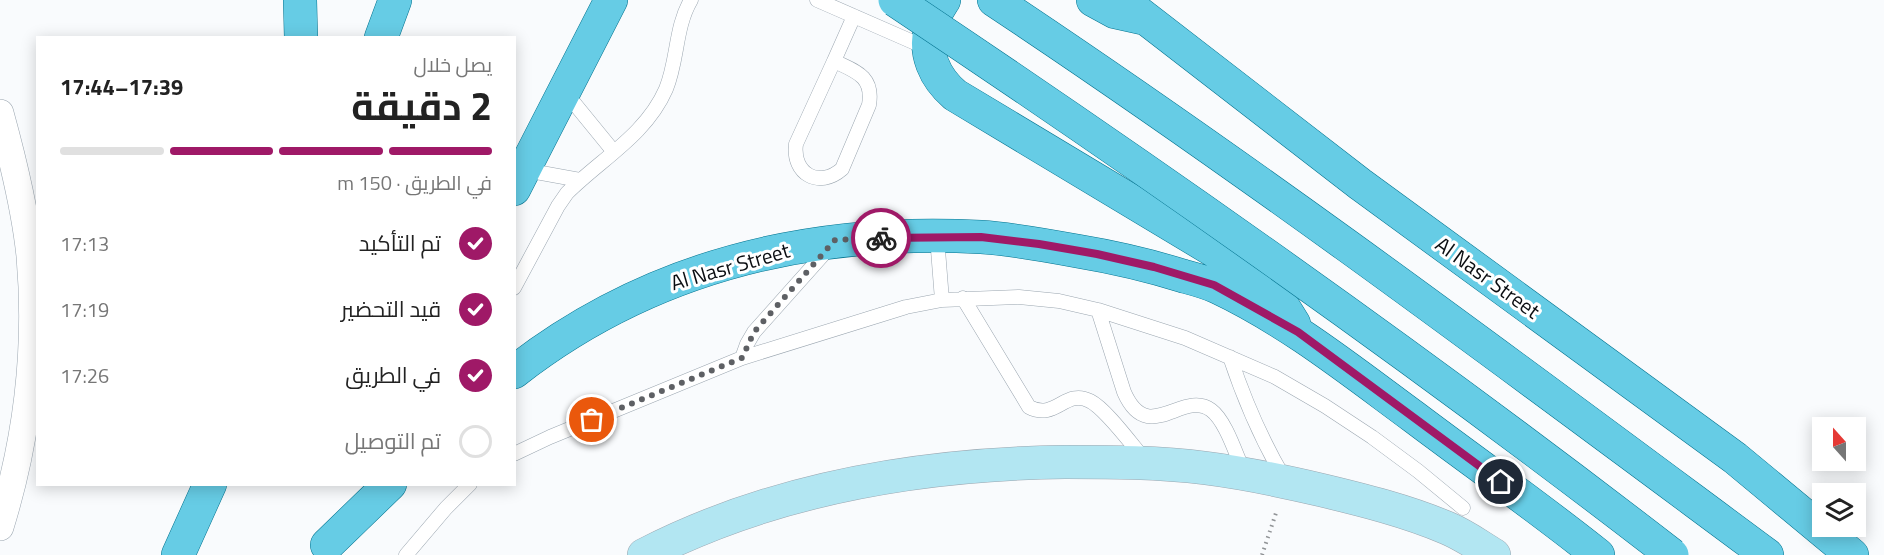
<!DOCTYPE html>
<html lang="ar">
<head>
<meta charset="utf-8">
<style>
	:root { --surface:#fff; --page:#f2f2f2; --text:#222; --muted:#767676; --line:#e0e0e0; --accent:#9f1967 }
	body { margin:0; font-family:"Titillium Web",Cairo,sans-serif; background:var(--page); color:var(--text); direction:rtl; height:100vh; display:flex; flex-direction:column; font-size:22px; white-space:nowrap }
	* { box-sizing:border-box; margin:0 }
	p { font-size:20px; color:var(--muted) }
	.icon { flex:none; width:33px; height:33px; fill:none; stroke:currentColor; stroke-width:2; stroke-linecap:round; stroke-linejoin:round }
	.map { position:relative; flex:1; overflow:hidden; direction:ltr }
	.panel { position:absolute; left:36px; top:36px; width:480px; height:450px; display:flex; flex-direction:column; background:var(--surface); border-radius:0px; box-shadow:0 3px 15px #0003; direction:rtl }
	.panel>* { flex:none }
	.needle { width:39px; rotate:339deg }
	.tools { position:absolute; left:1812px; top:417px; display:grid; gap:12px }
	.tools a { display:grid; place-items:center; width:54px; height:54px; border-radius:0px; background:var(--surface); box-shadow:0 3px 15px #0003; font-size:30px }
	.pin { position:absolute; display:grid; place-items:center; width:51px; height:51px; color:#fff; margin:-26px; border:3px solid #fff; border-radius:50%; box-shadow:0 2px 6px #0007 }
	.courier { position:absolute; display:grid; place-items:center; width:60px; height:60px; margin:-30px; border:4px solid #9f1967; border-radius:50%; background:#fff; color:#222; box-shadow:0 2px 8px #0007 }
	.headline em { font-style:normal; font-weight:700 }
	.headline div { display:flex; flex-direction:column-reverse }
	.headline { display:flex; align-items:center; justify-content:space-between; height:102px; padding:0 24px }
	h1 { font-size:39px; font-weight:700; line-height:45px }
	.bar { display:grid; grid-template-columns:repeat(4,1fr); gap:9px 6px; align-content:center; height:72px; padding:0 24px }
	.bar i { height:8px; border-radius:4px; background:var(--line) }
	.bar .current { background:var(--accent) }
	.bar p { grid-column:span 4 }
	ol { padding:0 24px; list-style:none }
	li { display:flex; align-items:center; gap:18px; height:66px }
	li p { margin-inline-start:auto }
	li .icon { padding:6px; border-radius:50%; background:var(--accent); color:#fff; stroke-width:4 }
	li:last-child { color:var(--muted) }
	li i { width:33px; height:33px; border:3px solid var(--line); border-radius:50% }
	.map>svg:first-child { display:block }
</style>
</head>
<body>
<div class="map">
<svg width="1884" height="555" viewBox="0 0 1884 555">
	<rect width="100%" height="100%" fill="#f9fbfd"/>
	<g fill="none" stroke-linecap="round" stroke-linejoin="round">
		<g stroke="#9ba6b0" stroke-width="15">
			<path id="lane" d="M817,0L929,49
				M834,61C855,71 874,76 869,105L842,169C819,189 792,174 796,144Z
				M834,61L854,16
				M565,92L614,152
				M525,170L580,180
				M937,237L942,300
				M514,288L558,206L567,193C601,159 646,135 666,89C678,60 675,27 691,0
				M963,298L1029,407C1056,421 1065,388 1090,401C1106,409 1132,445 1145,460
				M1098,310L1124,392C1148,447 1183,389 1211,410C1226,421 1236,455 1244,472
				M1230,357C1244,399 1261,439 1284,478
				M742,358L747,344L754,332L829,248
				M514,454L550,437L742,358L906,307L942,300L1019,297L1059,301L1098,310L1185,338L1275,377L1325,406L1372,437L1418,471L1463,508
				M406,555L446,508L470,484"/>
		</g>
		<g stroke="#9ba6b0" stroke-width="28">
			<path id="street" d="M0,113C13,160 25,208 30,256C38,348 27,440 0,527"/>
		</g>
		<g stroke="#9ba6b0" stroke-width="34">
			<path id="secondary" d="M644,555C774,488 919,464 1065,462C1111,462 1159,462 1205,468C1245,473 1283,481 1321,490C1363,500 1407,511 1447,528C1464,535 1479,546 1494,555"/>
		</g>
		<g stroke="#04738f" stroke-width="34">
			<path id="primary" d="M300,0L301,38
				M944,0C939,8 933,17 931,26C923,53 935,78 955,95L1258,277L1276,295L1294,324
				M994,0C1259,176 1512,366 1767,555
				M1093,0L1115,12L1142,18
				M1122,0L1360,184L1735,458L1852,555
				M381,38L395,0
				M514,189L611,0
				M514,372C650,266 811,228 981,237C1013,239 1045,245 1077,251C1113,257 1148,265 1183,276C1194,279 1206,282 1217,287C1289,321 1350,370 1414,417C1475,463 1538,507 1598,555
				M327,545L390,484
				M178,555L210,484"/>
		</g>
		<path stroke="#909396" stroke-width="4" stroke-dasharray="1.5 4.5" stroke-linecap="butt" d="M1262,555L1276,513"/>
		<use href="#lane" stroke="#fff" stroke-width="14"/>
		<use href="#street" stroke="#fff" stroke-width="27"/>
		<use href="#secondary" stroke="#b2e6f2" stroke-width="33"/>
		<use href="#primary" stroke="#66cce5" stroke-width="33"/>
		<g stroke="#04738f" stroke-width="34" stroke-linecap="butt">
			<path id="primary-bridge" d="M895,0C1160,177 1420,360 1672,555"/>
		</g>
		<use href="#primary-bridge" stroke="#66cce5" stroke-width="33"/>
	</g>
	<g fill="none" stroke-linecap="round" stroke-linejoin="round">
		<path stroke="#5e6064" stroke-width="6" stroke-dasharray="0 10.8" d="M592,420L742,358L754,332L835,240L881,238"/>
		<path stroke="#9f1967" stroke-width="8" d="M881,238L981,237L1039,244L1097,254L1154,267L1214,285L1298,332L1501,482"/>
	</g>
	<g text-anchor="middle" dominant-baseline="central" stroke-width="6" stroke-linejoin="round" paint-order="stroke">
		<g font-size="21" fill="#0a0d11" stroke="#fff">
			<text transform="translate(730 266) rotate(-16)">Al Nasr Street</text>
			<text transform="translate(1488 277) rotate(36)">Al Nasr Street</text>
		</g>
	</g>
</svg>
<div class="tools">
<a><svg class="needle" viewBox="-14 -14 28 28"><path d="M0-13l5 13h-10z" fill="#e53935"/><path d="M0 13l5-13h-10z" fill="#767676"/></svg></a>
<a><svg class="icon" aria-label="layers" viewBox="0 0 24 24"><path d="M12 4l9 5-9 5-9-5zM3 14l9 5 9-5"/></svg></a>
</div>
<div class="pin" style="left:592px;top:420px;background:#ea580c"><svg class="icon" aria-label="bag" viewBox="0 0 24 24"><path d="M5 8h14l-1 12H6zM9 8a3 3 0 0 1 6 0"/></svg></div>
<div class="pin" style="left:1501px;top:482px;background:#1f2937"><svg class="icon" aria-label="home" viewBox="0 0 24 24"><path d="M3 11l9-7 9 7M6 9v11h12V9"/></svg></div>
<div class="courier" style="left:881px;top:238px"><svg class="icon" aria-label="bike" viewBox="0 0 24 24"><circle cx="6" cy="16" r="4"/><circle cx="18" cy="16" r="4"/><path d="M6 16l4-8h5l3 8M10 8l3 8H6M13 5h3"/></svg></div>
<section class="panel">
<div class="headline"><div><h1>2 دقيقة</h1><p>يصل خلال</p></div><em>17:39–17:44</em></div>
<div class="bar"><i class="current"></i><i class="current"></i><i class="current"></i><i></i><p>في الطريق · 150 m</p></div>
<ol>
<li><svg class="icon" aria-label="check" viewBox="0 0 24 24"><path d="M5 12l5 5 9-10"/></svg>تم التأكيد<p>17:13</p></li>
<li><svg class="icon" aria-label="check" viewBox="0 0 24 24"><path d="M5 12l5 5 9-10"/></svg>قيد التحضير<p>17:19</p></li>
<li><svg class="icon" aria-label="check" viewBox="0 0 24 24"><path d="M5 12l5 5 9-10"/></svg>في الطريق<p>17:26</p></li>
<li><i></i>تم التوصيل</li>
</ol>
</section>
</div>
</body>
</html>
